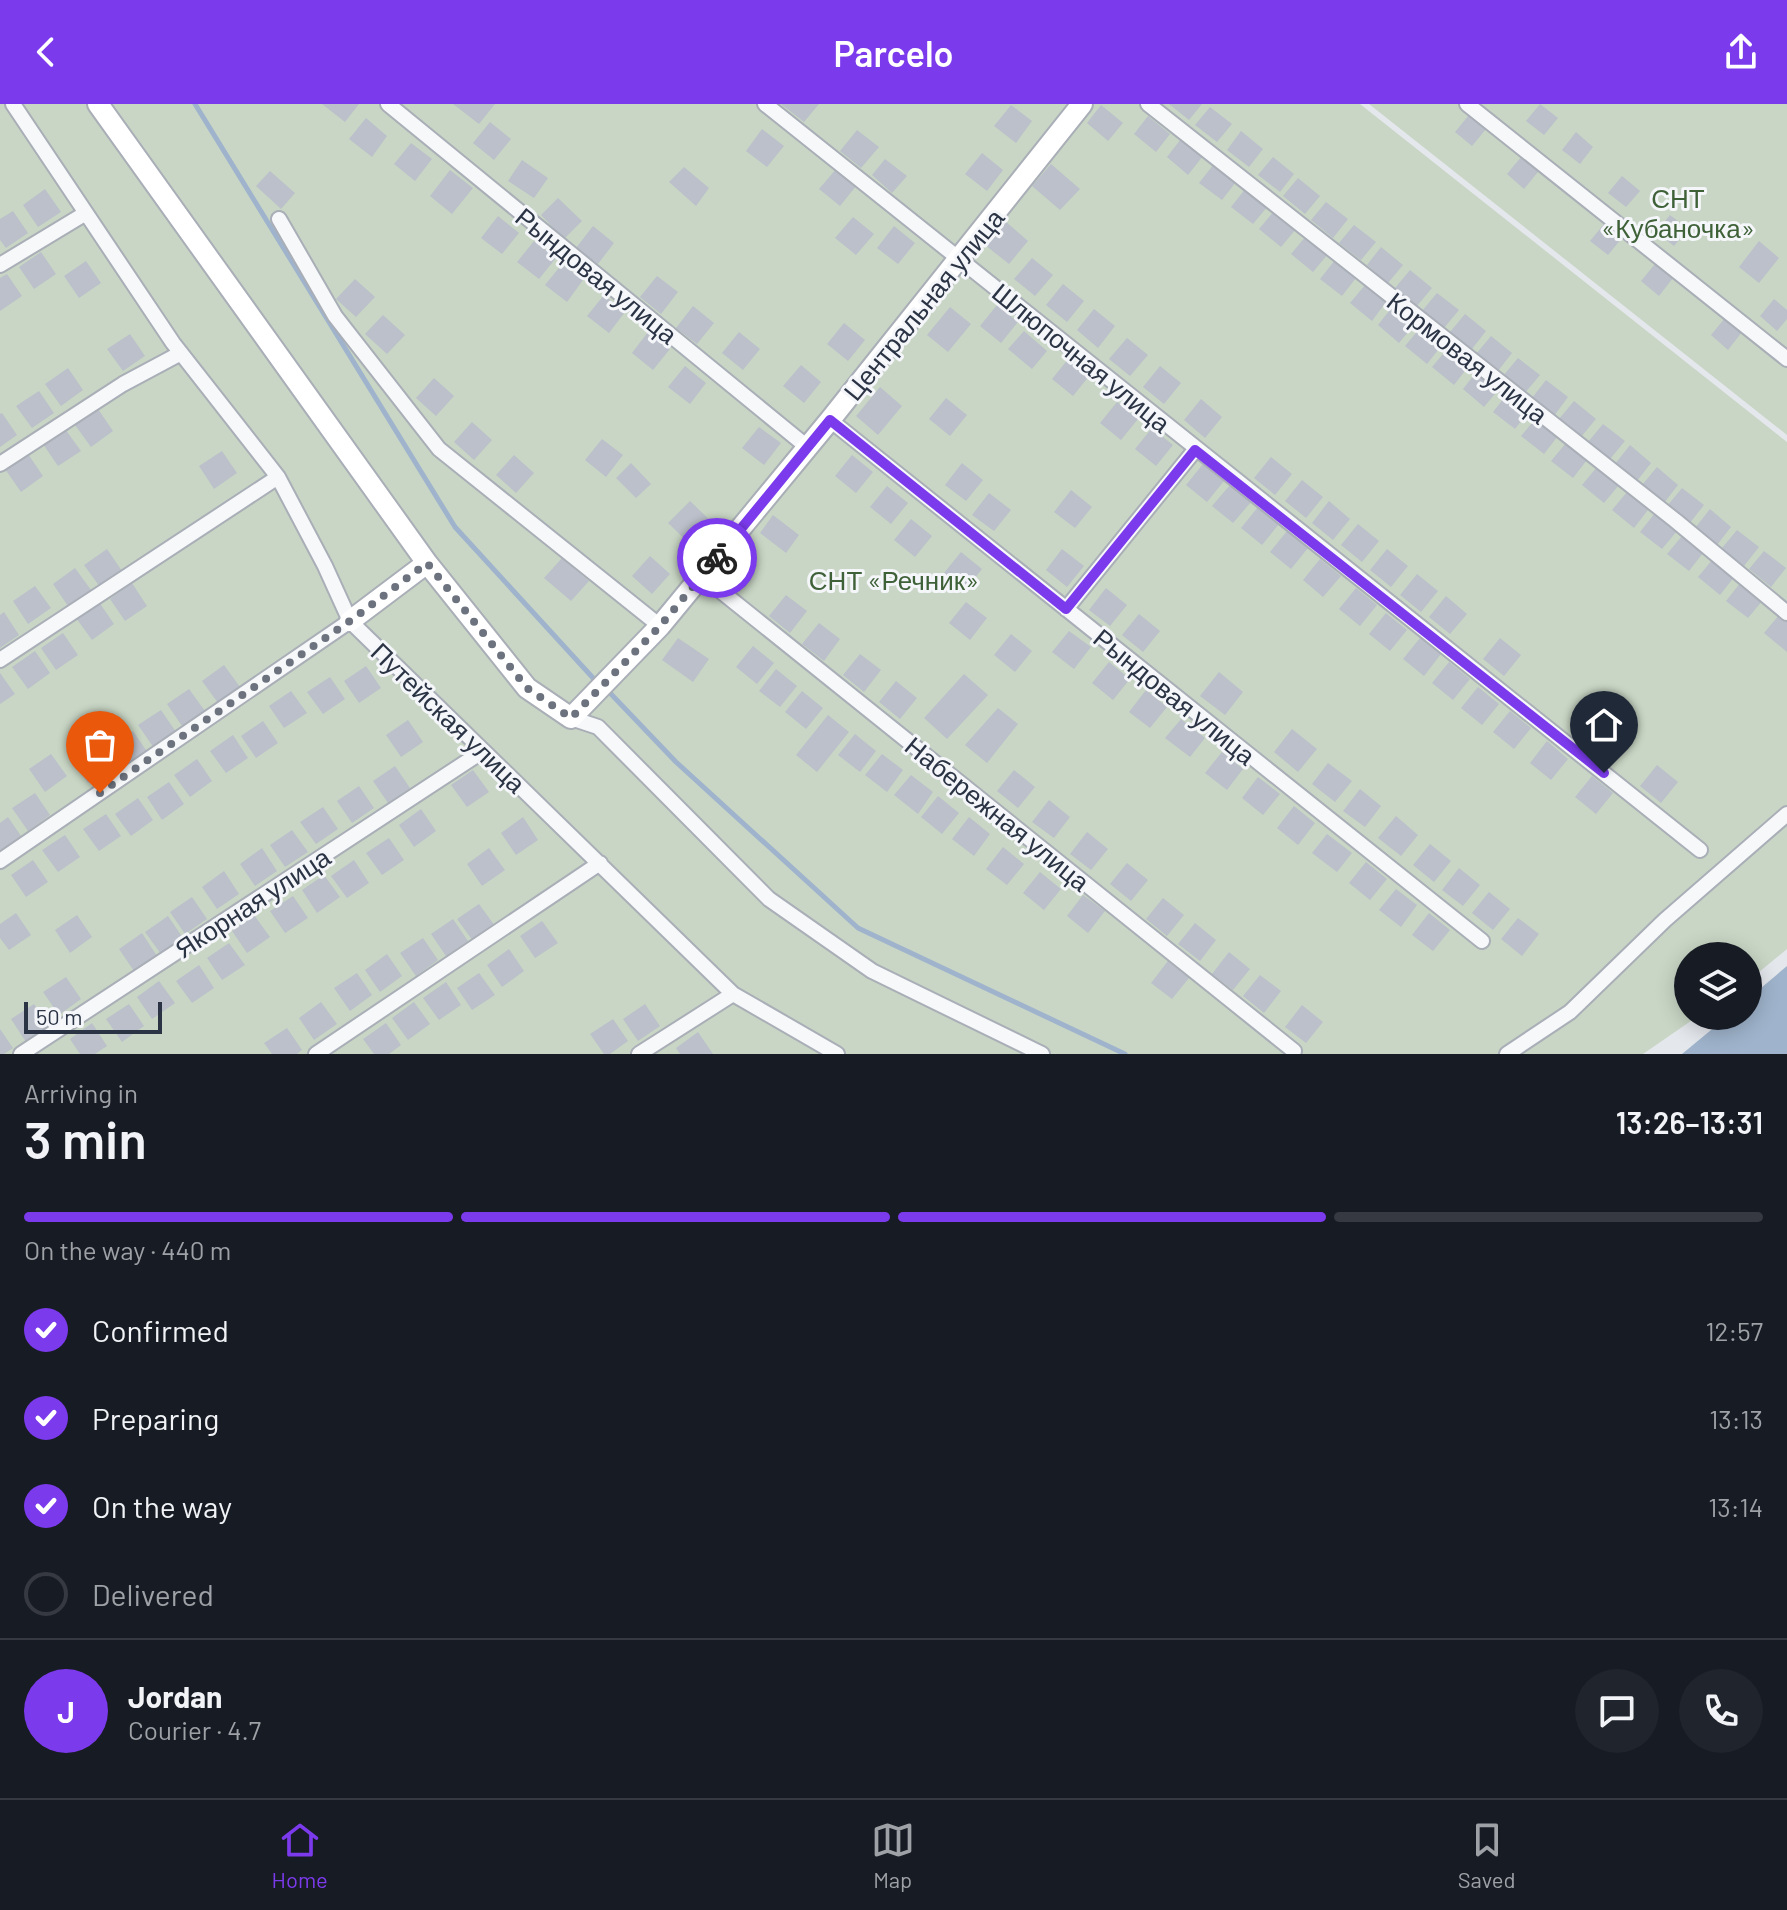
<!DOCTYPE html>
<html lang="en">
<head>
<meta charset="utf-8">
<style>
	:root { --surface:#171b24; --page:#20242c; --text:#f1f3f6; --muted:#9ea1a6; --line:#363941; --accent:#7c3aed }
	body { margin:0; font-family:Barlow,sans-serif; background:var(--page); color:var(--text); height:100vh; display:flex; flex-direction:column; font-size:30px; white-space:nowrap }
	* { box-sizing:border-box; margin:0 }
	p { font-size:26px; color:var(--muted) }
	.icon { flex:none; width:44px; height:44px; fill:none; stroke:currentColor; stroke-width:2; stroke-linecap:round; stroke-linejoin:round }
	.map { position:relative; height:950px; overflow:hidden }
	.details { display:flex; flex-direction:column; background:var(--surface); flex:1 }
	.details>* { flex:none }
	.buttons { position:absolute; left:1674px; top:838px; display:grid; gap:16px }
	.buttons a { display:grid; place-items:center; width:88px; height:88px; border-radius:50%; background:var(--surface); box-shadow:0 4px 20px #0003; font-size:40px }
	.scale { position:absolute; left:24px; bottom:20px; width:138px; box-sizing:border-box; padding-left:8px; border:4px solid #2b3445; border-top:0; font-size:22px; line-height:28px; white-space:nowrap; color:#2b3445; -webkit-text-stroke:6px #f4f6f9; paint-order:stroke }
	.pin { position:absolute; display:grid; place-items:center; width:68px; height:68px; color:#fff; margin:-82px -34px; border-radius:50% 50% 50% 0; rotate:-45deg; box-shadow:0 0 8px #0007 }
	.pin .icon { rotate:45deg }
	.courier { position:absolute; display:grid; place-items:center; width:80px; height:80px; margin:-40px; border:6px solid #7c3aed; border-radius:50%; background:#fff; color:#222; box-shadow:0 2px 10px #0007 }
	.overview em { font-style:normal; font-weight:600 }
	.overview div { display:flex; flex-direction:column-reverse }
	.overview { display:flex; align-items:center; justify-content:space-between; height:136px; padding:0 24px }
	h1 { font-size:52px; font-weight:600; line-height:60px }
	.bar { display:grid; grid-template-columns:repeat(4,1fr); gap:12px 8px; align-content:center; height:96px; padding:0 24px }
	.bar i { height:10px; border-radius:6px; background:var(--line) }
	.bar .on { background:var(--accent) }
	.bar p { grid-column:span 4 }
	.line { display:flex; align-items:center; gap:20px; padding:0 24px; border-top:2px solid var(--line) }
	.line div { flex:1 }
	.round { display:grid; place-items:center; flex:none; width:84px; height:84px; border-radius:42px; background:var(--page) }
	ol { padding:0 24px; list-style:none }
	li { display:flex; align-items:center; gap:24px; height:88px }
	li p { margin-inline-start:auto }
	li .icon { padding:8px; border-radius:50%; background:var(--accent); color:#fff; stroke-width:4 }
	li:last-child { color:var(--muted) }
	li i { width:44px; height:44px; border:4px solid var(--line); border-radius:50% }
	header { display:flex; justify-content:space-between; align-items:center; height:104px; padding:0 24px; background:var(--accent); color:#fff; font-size:36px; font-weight:600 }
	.dock { display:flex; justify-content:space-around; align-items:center; height:112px; border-top:2px solid var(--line); background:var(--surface); font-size:22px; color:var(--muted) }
	.dock a { display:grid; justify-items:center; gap:4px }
	.dock .on { color:var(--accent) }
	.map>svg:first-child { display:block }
</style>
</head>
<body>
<header><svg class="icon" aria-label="back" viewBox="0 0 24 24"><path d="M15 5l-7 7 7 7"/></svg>Parcelo<svg class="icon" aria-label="share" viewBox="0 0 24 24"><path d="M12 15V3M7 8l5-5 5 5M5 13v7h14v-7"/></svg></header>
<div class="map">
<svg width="1787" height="950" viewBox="0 0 1787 950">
	<rect width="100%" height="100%" fill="#e4e7ec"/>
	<path fill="#c9d6c5" d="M0,0H1360L1787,338V845L1748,877V852H1688V912H1698L1643,950H0Z
		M1369,0H1787V331Z"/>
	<path fill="#9fb4cc" d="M1787,862V950H1682L1728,912H1748V895Z"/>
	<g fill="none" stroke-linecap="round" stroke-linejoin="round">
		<path stroke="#9fb4cc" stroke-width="5" d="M195,0L455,423L594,575
			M611,590L676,658L858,824L1125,950"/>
	</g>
	<path fill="#bbc0ca" d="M322,0H359L345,18Z
		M453,0H495L479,20Z
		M781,0H819L804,18Z
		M1169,0H1202L1189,16Z
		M1540,0L1558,14L1544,31L1526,17Z
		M1011,1L1032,17L1016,39L994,22Z
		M1101,1L1123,19L1108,37L1087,19Z
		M1210,3L1232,20L1217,38L1195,21Z
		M1469,11L1486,25L1472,42L1455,28Z
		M1148,12L1170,30L1156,48L1134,30Z
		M366,14L387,32L372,53L349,35Z
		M490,18L511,35L494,56L473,39Z
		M762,25L784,42L767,63L746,47Z
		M857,26L879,43L861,64L840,47Z
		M1241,27L1263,45L1249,63L1227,46Z
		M1576,28L1593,43L1580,60L1562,46Z
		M1181,35L1203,52L1188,71L1167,53Z
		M411,39L432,55L415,77L394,60Z
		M982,49L1003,66L987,87L965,70Z
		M1273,53L1294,70L1280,88L1258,71Z
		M1521,53L1538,68L1524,85L1507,70Z
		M885,55L907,72L892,89L872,71Z
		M522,56L548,74L534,94L508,77Z
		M1051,60L1080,85L1060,106L1032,82Z
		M1214,60L1236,78L1222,96L1199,79Z
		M684,63L709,84L696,102L669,78Z
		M837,64L857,81L840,102L819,85Z
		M450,66L473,84L452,110L430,92Z
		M270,67L295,89L281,105L256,82Z
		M1622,72L1640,87L1626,103L1608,89Z
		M1298,74L1320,92L1305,110L1283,92Z
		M1246,84L1268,102L1253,120L1231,103Z
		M45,85L61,108L38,123L23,101Z
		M558,94L582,117L564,135L541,111Z
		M1326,98L1348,115L1333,134L1311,116Z
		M13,107L28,129L6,144L0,136V115Z
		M1274,107L1296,125L1281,143L1259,125Z
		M1670,111L1688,125L1674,142L1656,128Z
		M498,112L519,129L502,150L481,134Z
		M853,113L874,130L856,151L835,134Z
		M1005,117L1028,137L1009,160L985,141Z
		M1604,120L1622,134L1608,151L1590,137Z
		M1354,121L1376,138L1361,156L1339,139Z
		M593,122L614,139L598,160L576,144Z
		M894,122L915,139L898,160L877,144Z
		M1306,132L1328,150L1313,168L1291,150Z
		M534,137L556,154L539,175L517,158Z
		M1759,137L1779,154L1759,179L1739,163Z
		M1381,143L1403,161L1388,179L1367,161Z
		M41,148L56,170L34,185L19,163Z
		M1032,154L1053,171L1035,192L1014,175Z
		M1335,156L1356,174L1342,192L1320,175Z
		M86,157L101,179L79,194L64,172Z
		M562,160L583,176L567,198L545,181Z
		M1655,160L1673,174L1659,192L1641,177Z
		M1410,166L1432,184L1417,202L1395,184Z
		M7,170L22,192L0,207V174Z
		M657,172L678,188L661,210L640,193Z
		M355,175L375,193L356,213L336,195Z
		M1063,180L1084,197L1067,218L1046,201Z
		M1365,181L1386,198L1372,217L1350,199Z
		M1437,189L1459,206L1444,224L1422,207Z
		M604,191L625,208L609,229L587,212Z
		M1774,195L1787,206V215L1777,227L1760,212Z
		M997,201L1018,218L1001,239L980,222Z
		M693,202L714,219L697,240L676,224Z
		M950,203L971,220L948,248L927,231Z
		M1392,203L1414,221L1399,239L1378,221Z
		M1094,205L1115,222L1098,244L1077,226Z
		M1465,210L1486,227L1472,245L1450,228Z
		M383,211L405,231L387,250L365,230Z
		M1725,214L1742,228L1728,246L1711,231Z
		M844,219L865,236L848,257L827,240Z
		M1420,224L1442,241L1427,260L1405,242Z
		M1024,227L1047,247L1032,265L1008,245Z
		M648,228L670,245L653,266L632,249Z
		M739,228L760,245L743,266L722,249Z
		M130,230L145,252L123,267L107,245Z
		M1491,232L1512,249L1498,267L1476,250Z
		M1127,234L1148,251L1130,272L1109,255Z
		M1447,245L1468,263L1454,281L1432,263Z
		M1069,254L1090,271L1073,292L1052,275Z
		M1518,254L1540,271L1525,289L1503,272Z
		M801,261L821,278L804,299L783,282Z
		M685,262L706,279L690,300L668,283Z
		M1160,262L1181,279L1164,300L1143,283Z
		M68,264L83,286L61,302L45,280Z
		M1477,267L1499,285L1484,303L1463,285Z
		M434,274L454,292L436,312L416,294Z
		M1546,276L1568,293L1554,312L1532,294Z
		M880,283L902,302L878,331L856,312Z
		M39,287L54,309L32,324L16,302Z
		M1508,289L1529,307L1515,325L1493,308Z
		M946,294L967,311L950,332L929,315Z
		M1201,295L1222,313L1205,334L1184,316Z
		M1574,297L1596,315L1581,333L1559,315Z
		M1117,298L1138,315L1121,336L1100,319Z
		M98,305L113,327L91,343L75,321Z
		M2,309L17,331L0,343V310Z
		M1536,314L1558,332L1544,350L1521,332Z
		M472,318L492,336L474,356L454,338Z
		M1603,320L1625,337L1610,355L1588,338Z
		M759,323L781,339L764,361L742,344Z
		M1152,324L1173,341L1156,362L1135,345Z
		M65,325L81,347L58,362L43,340Z
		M602,335L623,351L606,373L585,356Z
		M1566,339L1587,356L1573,374L1551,357Z
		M1630,341L1651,359L1637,377L1615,360Z
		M222,347L237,369L214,385L199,362Z
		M28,350L43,372L21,388L5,365Z
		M514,351L534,369L516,389L496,371Z
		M852,351L873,368L856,389L835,372Z
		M1271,353L1292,370L1275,391L1254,374Z
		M631,359L651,380L636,394L616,374Z
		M962,359L983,376L966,397L945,381Z
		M1203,360L1224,377L1207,398L1186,381Z
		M1597,363L1619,381L1604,399L1582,381Z
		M1657,363L1678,381L1664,399L1642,381Z
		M1302,376L1323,393L1306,414L1285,397Z
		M1230,381L1251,398L1233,419L1212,402Z
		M887,382L908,399L891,420L870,403Z
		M1682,384L1704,401L1689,420L1667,402Z
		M1071,386L1092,403L1075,424L1054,408Z
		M1627,388L1648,406L1634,424L1612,406Z
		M989,389L1011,406L994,427L972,411Z
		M690,397L716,422L694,444L668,419Z
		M1329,397L1350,415L1333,436L1312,419Z
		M1258,403L1279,420L1262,441L1241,424Z
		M1710,405L1731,423L1717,441L1695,424Z
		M1655,409L1677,427L1662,445L1640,428Z
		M773,411L799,431L786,449L760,429Z
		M911,415L932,432L915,453L894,436Z
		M1358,420L1379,437L1362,458L1341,441Z
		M1737,426L1759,443L1744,462L1722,444Z
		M1287,427L1308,444L1291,465L1270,448Z
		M1682,432L1703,449L1689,467L1667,450Z
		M107,445L122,467L100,483L84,461Z
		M1062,445L1084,462L1067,483L1046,466Z
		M1387,445L1408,462L1391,483L1370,466Z
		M1764,447L1786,464L1771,483L1749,465Z
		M961,448L982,465L965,486L944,469Z
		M650,452L670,470L652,490L632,472Z
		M562,454L589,477L571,497L544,474Z
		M1320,455L1341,472L1323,493L1303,476Z
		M1713,455L1735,472L1720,491L1698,473Z
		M75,464L91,486L68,502L53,480Z
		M1417,470L1438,487L1421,508L1400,491Z
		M1741,478L1763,496L1748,514L1726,497Z
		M132,479L147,502L125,517L110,495Z
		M35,482L51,504L28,520L13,497Z
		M1106,484L1127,501L1110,522L1089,506Z
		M1356,484L1377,501L1360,522L1339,505Z
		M786,491L807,507L790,529L769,512Z
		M1446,492L1467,510L1450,530L1429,513Z
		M99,498L114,520L92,536L76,514Z
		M966,498L987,514L970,536L949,519Z
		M4,508L19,531L0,544V511Z
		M1386,509L1407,526L1390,547L1369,530Z
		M1139,510L1160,527L1143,548L1122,531Z
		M1779,511L1787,518V548L1764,529Z
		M819,519L840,535L824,557L802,540Z
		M1069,527L1091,543L1074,565L1052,548Z
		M63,529L78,551L56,566L41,544Z
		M1011,530L1032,547L1015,568L994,551Z
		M678,534L709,555L693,578L662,556Z
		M1420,534L1441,550L1424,572L1403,555Z
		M1500,534L1521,551L1504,572L1483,555Z
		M753,542L774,559L757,580L736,563Z
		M35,547L50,569L28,585L12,563Z
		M860,550L881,566L864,588L843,571Z
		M1109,558L1130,575L1113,596L1092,579Z
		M1449,558L1470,575L1453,596L1432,579Z
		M224,561L240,583L218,599L202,577Z
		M366,562L381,584L359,599L344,577Z
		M776,565L797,582L780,603L759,587Z
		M1219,568L1243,588L1225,611L1200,592Z
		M0,569L15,590L0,600Z
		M964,570L988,591L947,635L924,614Z
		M330,573L345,595L323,610L307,588Z
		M896,577L917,594L900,615L879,598Z
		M1478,583L1499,600L1482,621L1461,604Z
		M189,585L205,607L182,622L167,600Z
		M1146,586L1167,603L1150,624L1129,608Z
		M291,587L307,609L284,624L269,602Z
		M802,587L823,604L806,625L785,608Z
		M998,604L1018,620L987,659L965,641Z
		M161,606L176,628L154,644L138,621Z
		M1510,607L1531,624L1514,645L1493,628Z
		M828,611L849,628L817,668L796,651Z
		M1181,615L1205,634L1190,653L1165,634Z
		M408,616L423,638L401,653L386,631Z
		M263,617L278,639L256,654L241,632Z
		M1292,625L1317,645L1298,668L1274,648Z
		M133,627L148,649L126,665L111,642Z
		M855,630L876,647L860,668L838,651Z
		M233,631L248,654L226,669L210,647Z
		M1547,637L1568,655L1551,676L1530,659Z
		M95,642L111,664L88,679L73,657Z
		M1222,648L1243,665L1227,686L1205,669Z
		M51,650L67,672L45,688L29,665Z
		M882,650L903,666L887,688L865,671Z
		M197,655L212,677L190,693L174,671Z
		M1328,659L1352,677L1335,698L1312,680Z
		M1657,661L1678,678L1661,699L1640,682Z
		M395,662L410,684L388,699L373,677Z
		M473,666L489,688L467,703L451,681Z
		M1014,666L1035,683L1018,704L997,687Z
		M911,671L933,688L918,710L894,691Z
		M1592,672L1613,689L1596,710L1575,693Z
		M1258,673L1280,690L1263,711L1242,694Z
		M169,678L184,700L162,716L147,693Z
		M359,682L374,704L352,719L337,697Z
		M1360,685L1381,702L1365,723L1343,707Z
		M35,689L50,711L28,727L12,704Z
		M938,692L959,709L942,730L921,713Z
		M138,694L153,716L131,732L115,710Z
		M1049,696L1070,713L1054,734L1032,718Z
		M1294,702L1315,719L1298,741L1277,724Z
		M323,703L338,725L316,740L300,718Z
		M421,705L436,727L414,743L399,721Z
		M106,710L121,732L99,747L83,725Z
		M1396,712L1418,731L1401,752L1378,734Z
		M8,713L23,735L0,751V719Z
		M523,713L538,736L516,751L501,729Z
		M969,713L990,730L974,752L952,735Z
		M292,726L308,748L285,763L270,741Z
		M1087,728L1108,745L1091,766L1070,750Z
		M1327,730L1352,749L1337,768L1312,749Z
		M65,731L80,753L58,768L42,746Z
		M389,734L404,756L382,771L366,749Z
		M1430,740L1451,757L1434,778L1413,761Z
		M1003,743L1024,760L1007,781L986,765Z
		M262,744L277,767L255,782L240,760Z
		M489,744L505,766L482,782L467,760Z
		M33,756L48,778L26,793L11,771Z
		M354,756L369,779L347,794L331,772Z
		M1366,758L1387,775L1370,796L1349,779Z
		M1127,759L1148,776L1131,797L1110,780Z
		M1459,764L1480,781L1463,802L1442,786Z
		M224,767L239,790L217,805L202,783Z
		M1040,768L1061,785L1044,806L1023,789Z
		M324,771L340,793L317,809L302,786Z
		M1396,785L1417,801L1401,823L1379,806Z
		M1489,788L1510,805L1493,826L1472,809Z
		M1083,791L1105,807L1088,829L1067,812Z
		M293,792L308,814L285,829L270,807Z
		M192,793L207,815L185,830L170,808Z
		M1163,794L1184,811L1167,832L1146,815Z
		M479,800L495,822L473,837L457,815Z
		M16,809L31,831L9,846L0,834V820Z
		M1429,809L1450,826L1433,847L1412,831Z
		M77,811L92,833L70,849L55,826Z
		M254,811L270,833L247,849L232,827Z
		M168,812L183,834L161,850L145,828Z
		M1518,814L1539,830L1522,852L1501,835Z
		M453,815L468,837L446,852L431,830Z
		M542,817L558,839L535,854L520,832Z
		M1195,819L1216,836L1200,857L1178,840Z
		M142,829L157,852L134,867L119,845Z
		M423,834L438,856L416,872L400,849Z
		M229,839L245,861L222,876L207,854Z
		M509,845L524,867L502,883L487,861Z
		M1229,848L1250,865L1233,886L1212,870Z
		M387,850L402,872L380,888L365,866Z
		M1168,857L1189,874L1172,895L1151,879Z
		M199,861L214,884L192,899L176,877Z
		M357,869L372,891L350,907L334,884Z
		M479,869L495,891L472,906L457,884Z
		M1260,871L1281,887L1264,909L1243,892Z
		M66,873L81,895L59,911L43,888Z
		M159,877L175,899L152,915L137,893Z
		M446,878L461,901L439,916L423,894Z
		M321,898L337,920L314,936L299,914Z
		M414,898L430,920L408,936L392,914Z
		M34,900L49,922L26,938L11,915Z
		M129,900L144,922L122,938L106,915Z
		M645,900L660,922L638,937L623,915Z
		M1302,901L1323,918L1306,939L1285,923Z
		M613,915L628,937L610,950H604L590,930Z
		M92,919L107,942L95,950H80L70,935Z
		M386,919L401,941L389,950H374L363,935Z
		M287,924L302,946L297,950H272L264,939Z
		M0,925L13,944L4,950H0Z
		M698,928L713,950H680L676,944Z"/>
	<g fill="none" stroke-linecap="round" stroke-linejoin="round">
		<g stroke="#a9aeb7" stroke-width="18">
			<path id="street" d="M13,0L173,239L278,373L325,462L350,517L733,890L837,950
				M388,0L806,342
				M765,0L1700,746
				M1148,0L1676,417L1787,509
				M1467,0L1787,255
				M279,115L335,212L439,345L660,522
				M0,161L86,109
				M830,316L1482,837
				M0,360L123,280L181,249
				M702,472L1294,947
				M1066,505L1195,346
				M0,556L278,373
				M571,614L598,623L769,795L872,867L1042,950
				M0,757L350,517
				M21,950L483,647
				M316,950L600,759
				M639,950L733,890
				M1507,950L1570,908L1665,816L1787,710"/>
		</g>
		<g stroke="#a9aeb7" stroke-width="24">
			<path id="secondary" d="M98,0L427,459L350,517
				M427,459L527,584L571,614L660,522L830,316L1082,0"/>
		</g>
		<use href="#street" stroke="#f7f8fa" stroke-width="14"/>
		<use href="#secondary" stroke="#fff" stroke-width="20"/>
	</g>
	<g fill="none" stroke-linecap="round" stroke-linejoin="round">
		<path stroke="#6c737f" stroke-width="8" stroke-dasharray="0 14.4" d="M100,689L350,517L427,459L527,584L571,614L660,522L717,454"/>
		<path stroke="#7c3aed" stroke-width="10" d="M717,454L830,316L1066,505L1195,346L1604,669"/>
	</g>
	<g text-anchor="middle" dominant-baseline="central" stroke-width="6" stroke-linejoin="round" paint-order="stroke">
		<g font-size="26" fill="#3f6138" stroke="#f4f6f9">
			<text x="1678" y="93">СНТ<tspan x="1678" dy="30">«Кубаночка»</tspan></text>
			<text x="894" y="475">СНТ «Речник»</text>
		</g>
		<g font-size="26" fill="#2b3445" stroke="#f4f6f9">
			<text transform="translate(597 171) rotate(39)">Рындовая улица</text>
			<text transform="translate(923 200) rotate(-51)">Центральная улица</text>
			<text transform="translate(1082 253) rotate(39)">Шлюпочная улица</text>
			<text transform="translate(1468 253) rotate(38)">Кормовая улица</text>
			<text transform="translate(1175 592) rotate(39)">Рындовая улица</text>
			<text transform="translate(449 613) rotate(44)">Путейская улица</text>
			<text transform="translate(998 709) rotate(39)">Набережная улица</text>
			<text transform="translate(252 798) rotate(-33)">Якорная улица</text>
		</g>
	</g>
</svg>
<div class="buttons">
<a><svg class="icon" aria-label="layers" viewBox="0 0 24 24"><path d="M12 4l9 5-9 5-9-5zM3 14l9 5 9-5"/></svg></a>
</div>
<div class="scale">50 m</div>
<div class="pin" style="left:100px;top:689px;background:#ea580c"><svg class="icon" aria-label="bag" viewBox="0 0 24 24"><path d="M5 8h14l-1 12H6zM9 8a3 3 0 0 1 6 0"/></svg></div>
<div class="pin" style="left:1604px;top:669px;background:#1f2937"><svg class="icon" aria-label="home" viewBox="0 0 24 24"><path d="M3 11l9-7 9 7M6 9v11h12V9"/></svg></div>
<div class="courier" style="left:717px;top:454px"><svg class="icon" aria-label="bike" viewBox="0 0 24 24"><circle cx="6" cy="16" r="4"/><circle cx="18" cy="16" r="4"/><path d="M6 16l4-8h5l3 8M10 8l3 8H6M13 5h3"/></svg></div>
</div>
<section class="details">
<div class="overview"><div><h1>3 min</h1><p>Arriving in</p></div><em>13:26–13:31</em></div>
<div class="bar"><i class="on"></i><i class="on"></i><i class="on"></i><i></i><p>On the way · 440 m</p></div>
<ol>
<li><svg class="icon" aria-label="check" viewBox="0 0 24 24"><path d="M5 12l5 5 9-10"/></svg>Confirmed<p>12:57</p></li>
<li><svg class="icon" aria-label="check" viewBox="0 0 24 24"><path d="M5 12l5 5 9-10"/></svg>Preparing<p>13:13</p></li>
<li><svg class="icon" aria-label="check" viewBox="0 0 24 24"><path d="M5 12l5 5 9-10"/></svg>On the way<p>13:14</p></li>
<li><i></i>Delivered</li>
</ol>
<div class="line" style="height:144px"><b class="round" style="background:var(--accent);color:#fff">J</b><div><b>Jordan</b><p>Courier · 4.7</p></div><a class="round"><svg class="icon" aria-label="chat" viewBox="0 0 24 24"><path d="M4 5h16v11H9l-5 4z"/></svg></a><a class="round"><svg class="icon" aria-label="phone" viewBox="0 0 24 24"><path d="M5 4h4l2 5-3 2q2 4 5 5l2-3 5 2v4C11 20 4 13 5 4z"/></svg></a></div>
</section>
<nav class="dock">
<a class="on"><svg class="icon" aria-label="home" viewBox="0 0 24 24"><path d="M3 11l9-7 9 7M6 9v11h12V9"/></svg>Home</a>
<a><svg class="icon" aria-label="map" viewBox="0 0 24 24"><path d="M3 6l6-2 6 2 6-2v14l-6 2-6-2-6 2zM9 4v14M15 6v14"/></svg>Map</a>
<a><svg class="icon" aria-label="saved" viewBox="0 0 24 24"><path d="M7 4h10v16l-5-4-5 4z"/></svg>Saved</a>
</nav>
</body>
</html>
